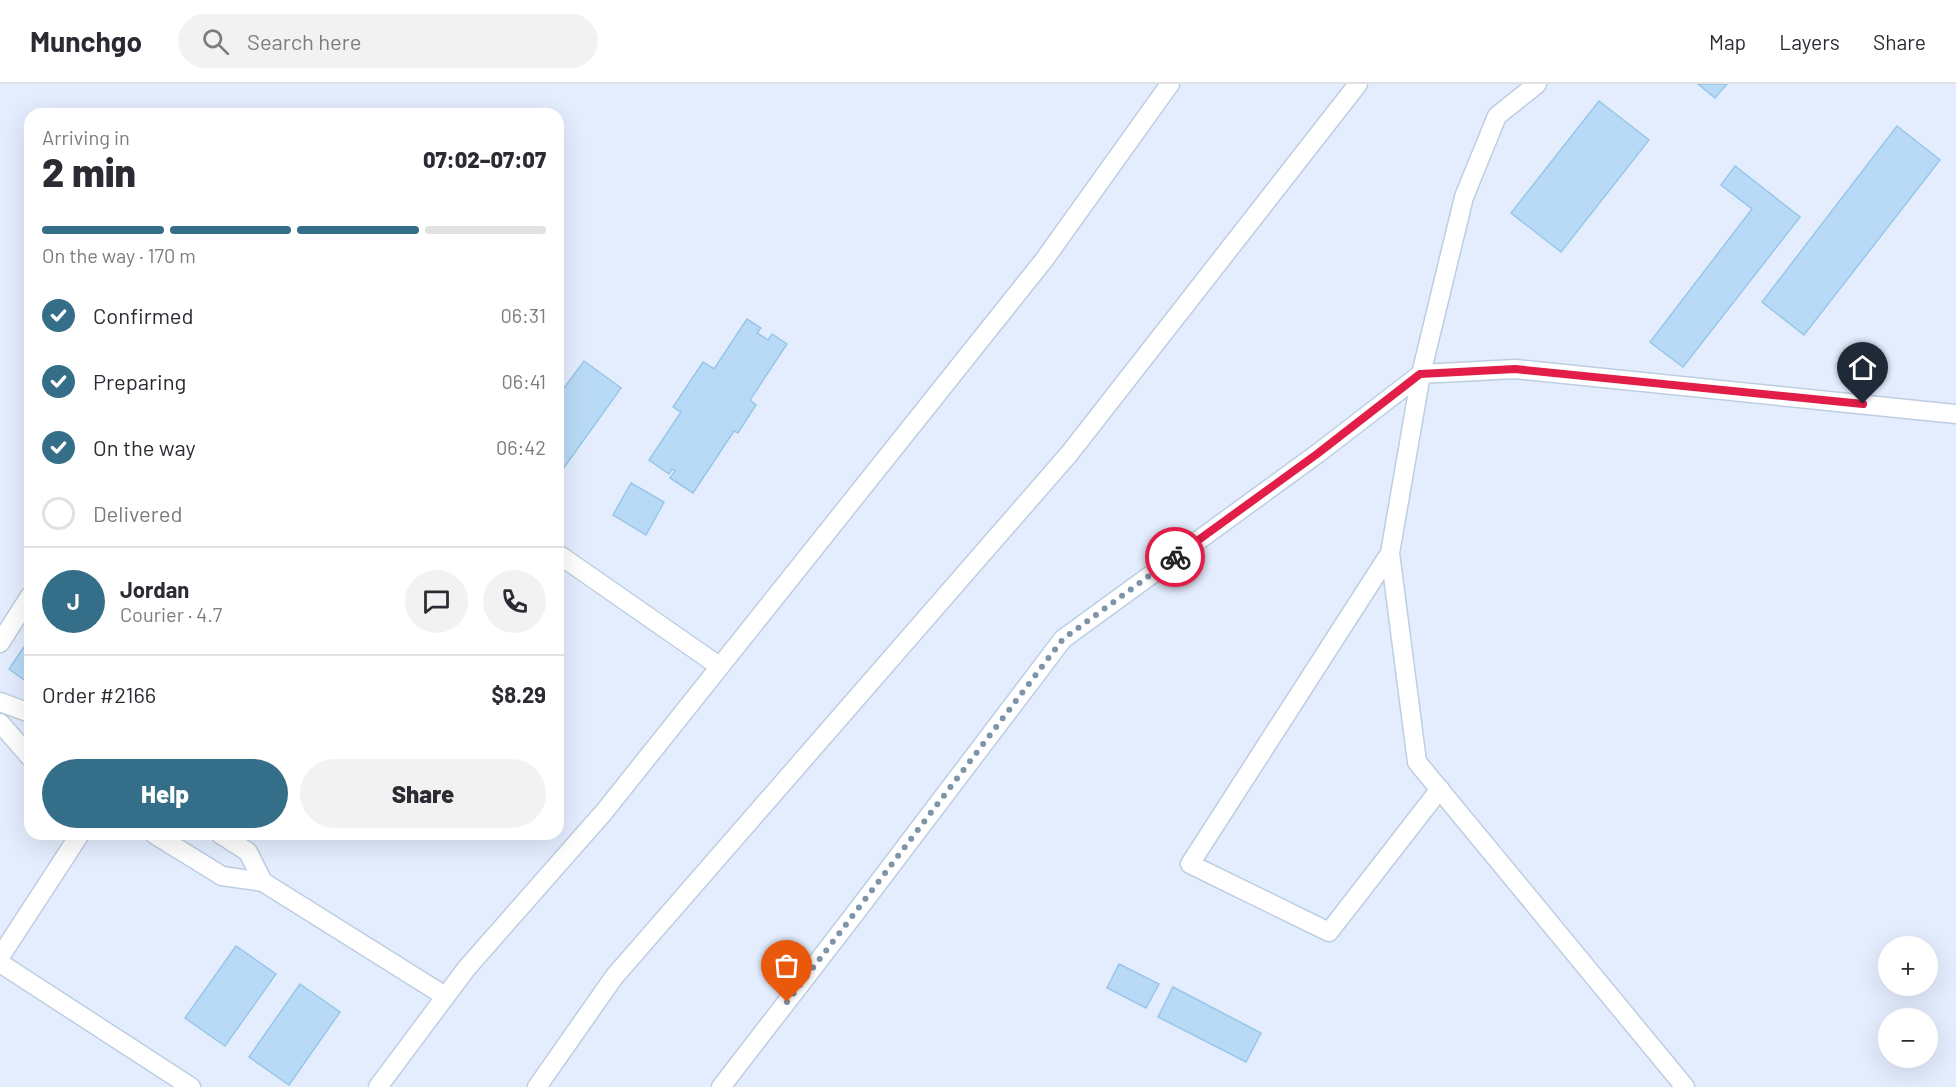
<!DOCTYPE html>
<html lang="en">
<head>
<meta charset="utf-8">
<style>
	:root { --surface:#fff; --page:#f2f2f3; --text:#2b2b33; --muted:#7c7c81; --line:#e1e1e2; --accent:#346e88 }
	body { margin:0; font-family:Barlow,sans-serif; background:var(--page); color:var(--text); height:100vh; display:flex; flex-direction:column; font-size:22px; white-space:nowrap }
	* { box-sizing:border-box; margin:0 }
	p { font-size:20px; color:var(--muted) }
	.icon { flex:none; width:33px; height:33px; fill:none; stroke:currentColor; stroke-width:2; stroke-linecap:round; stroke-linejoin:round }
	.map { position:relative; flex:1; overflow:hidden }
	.side { position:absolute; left:24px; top:24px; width:540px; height:732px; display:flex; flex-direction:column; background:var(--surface); border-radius:18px; box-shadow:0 6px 24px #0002 }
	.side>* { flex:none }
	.buttons { position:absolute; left:1878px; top:852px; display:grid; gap:12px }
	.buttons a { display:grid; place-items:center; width:60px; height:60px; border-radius:50%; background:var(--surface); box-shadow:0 6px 24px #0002; font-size:30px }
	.pin { position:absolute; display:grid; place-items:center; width:51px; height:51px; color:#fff; margin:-62px -26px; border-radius:50% 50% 50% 0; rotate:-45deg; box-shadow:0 0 6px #0007 }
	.pin .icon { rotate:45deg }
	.courier { position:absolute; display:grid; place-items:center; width:60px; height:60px; margin:-30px; border:4px solid #e11d48; border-radius:50%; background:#fff; color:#222; box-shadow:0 2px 8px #0007 }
	.overview em { font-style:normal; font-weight:800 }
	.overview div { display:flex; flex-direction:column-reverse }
	.overview { display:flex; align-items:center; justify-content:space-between; height:102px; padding:0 18px }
	h1 { font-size:39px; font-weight:800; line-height:45px }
	.bar { display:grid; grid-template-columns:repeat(4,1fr); gap:9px 6px; align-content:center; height:72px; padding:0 18px }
	.bar i { height:8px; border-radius:4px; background:var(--line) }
	.bar .current { background:var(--accent) }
	.bar p { grid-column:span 4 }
	.line { display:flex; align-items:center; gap:15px; padding:0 18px; border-top:2px solid var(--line) }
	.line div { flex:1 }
	.round { display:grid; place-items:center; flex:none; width:63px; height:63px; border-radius:32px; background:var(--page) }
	ol { padding:0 18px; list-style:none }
	li { display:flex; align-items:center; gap:18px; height:66px }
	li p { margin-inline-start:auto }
	li .icon { padding:6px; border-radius:50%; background:var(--accent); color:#fff; stroke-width:4 }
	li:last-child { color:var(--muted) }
	li i { width:33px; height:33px; border:3px solid var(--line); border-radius:50% }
	.action { display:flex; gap:12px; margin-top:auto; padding:12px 18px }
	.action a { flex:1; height:69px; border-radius:36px; background:var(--accent); color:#fff; font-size:24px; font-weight:800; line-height:69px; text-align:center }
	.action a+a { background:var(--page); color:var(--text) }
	header { display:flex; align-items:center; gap:36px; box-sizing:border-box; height:84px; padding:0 30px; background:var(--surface); border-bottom:2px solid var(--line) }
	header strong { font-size:28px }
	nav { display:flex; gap:33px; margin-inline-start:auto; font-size:21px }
	.search { width:420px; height:54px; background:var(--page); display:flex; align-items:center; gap:15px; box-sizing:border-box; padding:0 21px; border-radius:33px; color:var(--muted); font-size:22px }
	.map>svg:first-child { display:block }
</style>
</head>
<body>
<header>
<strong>Munchgo</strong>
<div class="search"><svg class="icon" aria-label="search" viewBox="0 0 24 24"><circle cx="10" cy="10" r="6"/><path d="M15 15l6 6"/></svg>Search here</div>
<nav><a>Map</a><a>Layers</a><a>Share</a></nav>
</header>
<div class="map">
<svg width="1956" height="1003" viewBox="0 0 1956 1003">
	<rect width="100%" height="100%" fill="#e4edfe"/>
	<path fill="#b9daf6" stroke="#98c6e9" stroke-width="1.5" d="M1698,0H1727L1715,14Z
		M1599,17L1649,56L1561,168L1511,129Z
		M1897,42L1940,76L1804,251L1762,218Z
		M1735,82L1800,133L1683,283L1650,258L1752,125L1721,101Z
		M747,235L761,244L757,249L768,256L772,250L787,260L750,316L756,321L738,349L734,347L693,409L670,394L675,387L672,385L669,390L649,376L681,328L673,323L703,278L714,285Z
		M584,277L621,304L558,392V312Z
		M631,399L664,418L646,451L613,431Z
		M30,554V600L9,585Z
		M236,862L276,890L225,962L185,934Z
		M1119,880L1159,900L1146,924L1107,904Z
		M300,900L340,928L289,1001L249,973Z
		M1173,903L1261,949L1246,978L1158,933Z"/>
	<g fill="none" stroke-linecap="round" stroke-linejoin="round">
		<g stroke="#bccee1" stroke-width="21">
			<path id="lane" d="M1537,0L1497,32L1464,113L1421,290L1515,285L1956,330
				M1421,290L1390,469L1417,678L1685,1003
				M1390,469L1190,780L1329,848L1440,705
				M558,470L719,582
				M0,559L30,512
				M0,618L30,629
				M0,639L30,673
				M154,750L222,792L263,798L445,912
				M220,750L248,768L263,798
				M0,873L80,750
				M0,879L191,1003
				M378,1003L466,885L604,728L1044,176L1170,0
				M537,1003L614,893L1069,370L1358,0
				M721,1003L853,832L1063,555L1317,370L1421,290"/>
		</g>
		<use href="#lane" stroke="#fff" stroke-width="18"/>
	</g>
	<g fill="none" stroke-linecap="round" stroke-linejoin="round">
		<path stroke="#7e94a8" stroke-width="6" stroke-dasharray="0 10.8" d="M787,918L1063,555L1175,473"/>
		<path stroke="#e11d48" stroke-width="8" d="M1175,473L1317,370L1420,290L1515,285L1863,320"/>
	</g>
</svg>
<div class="buttons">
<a>+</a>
<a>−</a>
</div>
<div class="pin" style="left:787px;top:918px;background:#ea580c"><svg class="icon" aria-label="bag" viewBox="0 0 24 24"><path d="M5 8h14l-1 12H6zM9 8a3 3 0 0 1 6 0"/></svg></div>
<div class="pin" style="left:1863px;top:320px;background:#1f2937"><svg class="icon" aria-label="home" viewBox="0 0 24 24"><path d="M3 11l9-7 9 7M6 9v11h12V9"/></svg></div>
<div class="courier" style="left:1175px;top:473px"><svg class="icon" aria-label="bike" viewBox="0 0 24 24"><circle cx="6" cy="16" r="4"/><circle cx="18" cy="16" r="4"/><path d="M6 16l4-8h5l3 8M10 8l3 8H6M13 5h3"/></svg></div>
<section class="side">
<div class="overview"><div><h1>2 min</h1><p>Arriving in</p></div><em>07:02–07:07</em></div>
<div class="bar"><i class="current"></i><i class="current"></i><i class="current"></i><i></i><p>On the way · 170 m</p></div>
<ol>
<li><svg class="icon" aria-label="check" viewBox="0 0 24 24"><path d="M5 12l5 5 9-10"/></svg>Confirmed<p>06:31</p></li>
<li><svg class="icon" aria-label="check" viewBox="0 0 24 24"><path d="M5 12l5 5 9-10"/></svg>Preparing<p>06:41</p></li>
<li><svg class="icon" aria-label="check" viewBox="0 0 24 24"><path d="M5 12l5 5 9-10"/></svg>On the way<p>06:42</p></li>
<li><i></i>Delivered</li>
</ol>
<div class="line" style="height:108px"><b class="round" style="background:var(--accent);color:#fff">J</b><div><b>Jordan</b><p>Courier · 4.7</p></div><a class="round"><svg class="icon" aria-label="chat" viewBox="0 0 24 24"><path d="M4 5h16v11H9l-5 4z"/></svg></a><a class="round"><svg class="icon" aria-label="phone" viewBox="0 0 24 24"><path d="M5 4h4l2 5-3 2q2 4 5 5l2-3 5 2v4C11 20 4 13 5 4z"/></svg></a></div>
<div class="line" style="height:78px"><div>Order #2166</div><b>$8.29</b></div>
<div class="action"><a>Help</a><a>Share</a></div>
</section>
</div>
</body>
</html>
